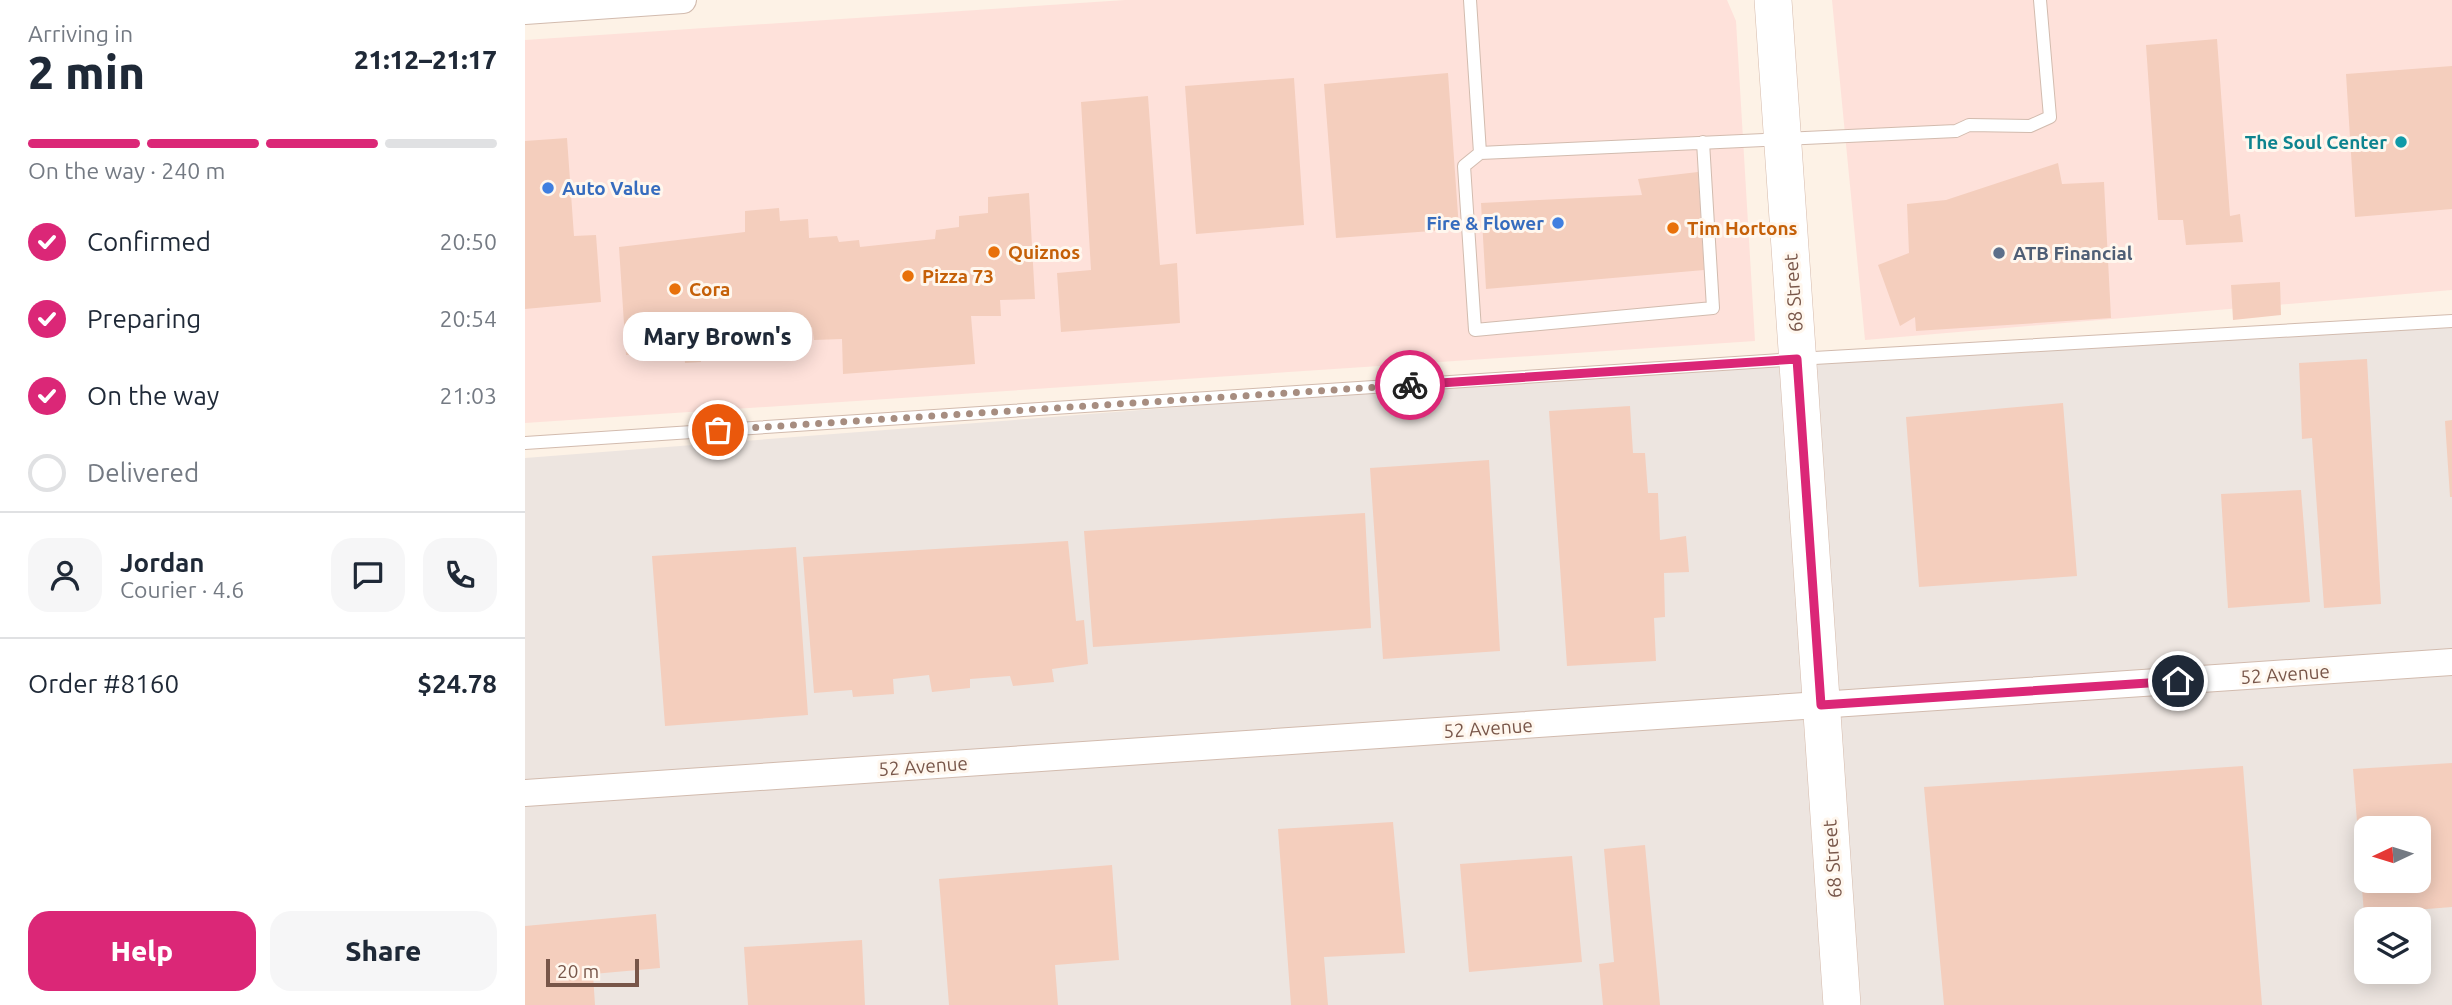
<!DOCTYPE html>
<html lang="en">
<head>
<meta charset="utf-8">
<style>
	:root { --surface:#fff; --page:#f6f6f7; --text:#1f2937; --muted:#747a83; --line:#e0e1e3; --accent:#db2777 }
	body { margin:0; font-family:Ubuntu,sans-serif; background:var(--page); color:var(--text); height:100vh; display:flex; flex-direction:column; font-size:26px; white-space:nowrap }
	* { box-sizing:border-box; margin:0 }
	p { font-size:23px; color:var(--muted) }
	.icon { flex:none; width:38px; height:38px; fill:none; stroke:currentColor; stroke-width:2; stroke-linecap:round; stroke-linejoin:round }
	.map { position:relative; flex:1; overflow:hidden }
	.drawer { display:flex; flex-direction:column; background:var(--surface); width:525px }
	.drawer>* { flex:none }
	.needle { width:46px; rotate:266deg }
	.tools { position:absolute; left:1829px; top:816px; display:grid; gap:14px }
	.tools a { display:grid; place-items:center; width:77px; height:77px; border-radius:14px; background:var(--surface); box-shadow:0 4px 18px #0003; font-size:35px }
	.scale { position:absolute; left:21px; bottom:18px; width:93px; box-sizing:border-box; padding-left:7px; border:4px solid #785649; border-top:0; font-size:19px; line-height:24px; white-space:nowrap; color:#785649; -webkit-text-stroke:5px #fff7ee; paint-order:stroke }
	.pin { position:absolute; display:grid; place-items:center; width:60px; height:60px; color:#fff; margin:-30px; border:4px solid #fff; border-radius:50%; box-shadow:0 2px 7px #0007 }
	.courier { position:absolute; display:grid; place-items:center; width:70px; height:70px; margin:-35px; border:5px solid #db2777; border-radius:50%; background:#fff; color:#222; box-shadow:0 2px 9px #0007 }
	.bubble { position:absolute; height:49px; border-radius:21px; background:var(--surface); box-shadow:0 4px 18px #0003; font-size:23px; font-weight:800; line-height:49px; text-align:center }
	.overview em { font-style:normal; font-weight:800 }
	.overview div { display:flex; flex-direction:column-reverse }
	.overview { display:flex; align-items:center; justify-content:space-between; height:119px; padding:0 28px }
	h1 { font-size:46px; font-weight:800; line-height:52px }
	.bar { display:grid; grid-template-columns:repeat(4,1fr); gap:10px 7px; align-content:center; height:84px; padding:0 28px }
	.bar i { height:9px; border-radius:5px; background:var(--line) }
	.bar .current { background:var(--accent) }
	.bar p { grid-column:span 4 }
	.line { display:flex; align-items:center; gap:18px; padding:0 28px; border-top:2px solid var(--line) }
	.line div { flex:1 }
	.round { display:grid; place-items:center; flex:none; width:74px; height:74px; border-radius:21px; background:var(--page) }
	ol { padding:0 28px; list-style:none }
	li { display:flex; align-items:center; gap:21px; height:77px }
	li p { margin-inline-start:auto }
	li .icon { padding:7px; border-radius:50%; background:var(--accent); color:#fff; stroke-width:4 }
	li:last-child { color:var(--muted) }
	li i { width:38px; height:38px; border:4px solid var(--line); border-radius:50% }
	.cta { display:flex; gap:14px; margin-top:auto; padding:14px 28px }
	.cta a { flex:1; height:80px; border-radius:21px; background:var(--accent); color:#fff; font-size:28px; font-weight:800; line-height:80px; text-align:center }
	.cta a+a { background:var(--page); color:var(--text) }
	main { display:flex; flex:1; min-height:0 }
	.map>svg:first-child { display:block }
</style>
</head>
<body>
<main>
<section class="drawer">
<div class="overview"><div><h1>2 min</h1><p>Arriving in</p></div><em>21:12–21:17</em></div>
<div class="bar"><i class="current"></i><i class="current"></i><i class="current"></i><i></i><p>On the way · 240 m</p></div>
<ol>
<li><svg class="icon" aria-label="check" viewBox="0 0 24 24"><path d="M5 12l5 5 9-10"/></svg>Confirmed<p>20:50</p></li>
<li><svg class="icon" aria-label="check" viewBox="0 0 24 24"><path d="M5 12l5 5 9-10"/></svg>Preparing<p>20:54</p></li>
<li><svg class="icon" aria-label="check" viewBox="0 0 24 24"><path d="M5 12l5 5 9-10"/></svg>On the way<p>21:03</p></li>
<li><i></i>Delivered</li>
</ol>
<div class="line" style="height:126px"><a class="round"><svg class="icon" aria-label="person" viewBox="0 0 24 24"><circle cx="12" cy="8" r="4"/><path d="M4 21q1-7 8-7t8 7"/></svg></a><div><b>Jordan</b><p>Courier · 4.6</p></div><a class="round"><svg class="icon" aria-label="chat" viewBox="0 0 24 24"><path d="M4 5h16v11H9l-5 4z"/></svg></a><a class="round"><svg class="icon" aria-label="phone" viewBox="0 0 24 24"><path d="M5 4h4l2 5-3 2q2 4 5 5l2-3 5 2v4C11 20 4 13 5 4z"/></svg></a></div>
<div class="line" style="height:91px"><div>Order #8160</div><b>$24.78</b></div>
<div class="cta"><a>Help</a><a>Share</a></div>
</section>
<div class="map">
<svg width="1927" height="1005" viewBox="0 0 1927 1005">
	<rect width="100%" height="100%" fill="#fdf2e6"/>
	<path fill="#fee1da" d="M600,0H1202L1211,21L1230,341L0,423V40Z
		M1307,0H1927V290L1340,340Z"/>
	<path fill="#ede5e0" fill-rule="evenodd" d="M1927,321V1005H0V458L1272,359ZM1841,828H1894V880H1841ZM1841,919H1894V971H1841Z"/>
	<path fill="#f4cebd" fill-rule="evenodd" d="M1692,39L1705,216L1715,214L1718,242L1661,245L1658,220H1633L1621,45Z
		M1927,66V209L1830,217L1821,74Z
		M923,73L934,229L811,238L799,84Z
		M769,78L779,225L671,234L660,86Z
		M623,96L635,265L652,263L655,323L536,332L532,273L566,270L556,102Z
		M42,138L49,236L71,235L76,302L0,309V141Z
		M1533,163L1537,184L1579,182L1586,318L1391,331L1390,317L1375,326L1353,265L1384,253L1382,204L1421,200Z
		M1173,172L1179,270L961,289L956,203L1117,195L1113,179Z
		M504,193L510,299L475,300L476,316H446L450,364L318,374L317,339L289,340L287,327L256,330L255,315L228,314V345L176,349V362L160,363L159,351L101,355L94,247L220,232V211L254,208L255,221L283,219L284,238L312,236L314,242L334,240L335,247L410,239L411,230L434,227V216L463,213V197Z
		M1755,282L1756,315L1708,320L1706,285Z
		M1842,359L1856,604L1799,608L1787,438L1777,439L1774,363Z
		M1538,403L1552,576L1394,587L1381,417Z
		M1105,406L1108,453H1120L1123,493H1133L1135,540L1161,536L1164,572L1139,573L1140,617L1129,618L1131,661L1042,666L1024,411Z
		M1927,420V497H1925L1920,421Z
		M964,460L975,651L858,659L845,468Z
		M1776,490L1785,602L1703,608L1696,494Z
		M840,513L846,628L568,647L559,531Z
		M543,541L551,621L559,620L563,664L527,669L529,682L488,686L485,676L445,679V688L407,692L404,675L368,679L369,694L328,697L327,690L289,693L278,557Z
		M271,547L283,715L140,726L127,556Z
		M1927,763V907L1839,914L1828,769ZM1841,828H1894V880H1841Z
		M1718,766L1737,1005H1419L1399,787Z
		M868,822L880,953L799,957L803,1005H766L753,829Z
		M1120,845L1135,1005H1078L1074,964L1089,962L1079,849Z
		M1047,856L1057,962L944,972L935,864Z
		M587,865L594,960L530,965L533,1005H424L414,879Z
		M131,914L135,968L68,974L70,1005H0V926Z
		M337,940L340,1005H223L219,947Z"/>
	<g fill="none" stroke-linecap="round" stroke-linejoin="round">
		<g stroke="#d2bbae" stroke-width="14">
			<path id="lane" d="M945,0L955,153L1431,131L1444,125L1505,126L1525,117L1515,0
				M955,153L939,166L950,330L1188,308L1178,142
				M0,443L1272,359L1927,321"/>
		</g>
		<g stroke="#d2bbae" stroke-width="28">
			<path id="street" d="M0,11L158,0
				M0,793L1927,662"/>
		</g>
		<g stroke="#d5baab" stroke-width="38">
			<path id="secondary" d="M1248,0L1317,1005"/>
		</g>
		<use href="#lane" stroke="#fff" stroke-width="12"/>
		<use href="#street" stroke="#fff" stroke-width="26"/>
		<use href="#secondary" stroke="#fff" stroke-width="37"/>
	</g>
	<g fill="none" stroke-linecap="round" stroke-linejoin="round">
		<path stroke="#a78d80" stroke-width="7" stroke-dasharray="0 12.6" d="M193,430L885,385"/>
		<path stroke="#db2777" stroke-width="9" d="M885,385L1272,359L1296,705L1653,681"/>
	</g>
	<circle fill="#0f9aa8" stroke="#fff7ee" stroke-width="2.5" cx="1876" cy="142" r="7"/>
	<g fill="#3f7fe0" stroke="#fff7ee" stroke-width="2.5">
		<circle cx="23" cy="188" r="7"/>
		<circle cx="1033" cy="223" r="7"/>
	</g>
	<g fill="#e8710a" stroke="#fff7ee" stroke-width="2.5">
		<circle cx="1148" cy="228" r="7"/>
		<circle cx="469" cy="252" r="7"/>
		<circle cx="383" cy="276" r="7"/>
		<circle cx="150" cy="289" r="7"/>
	</g>
	<circle fill="#5c6f8a" stroke="#fff7ee" stroke-width="2.5" cx="1474" cy="253" r="7"/>
	<g text-anchor="middle" dominant-baseline="central" stroke-width="6" stroke-linejoin="round" paint-order="stroke">
		<g font-size="19" font-weight="bold" fill="#0d838f" stroke="#fff7ee" text-anchor="end">
			<text x="1862" y="142">The Soul Center</text>
		</g>
		<g font-size="19" font-weight="bold" fill="#366cbe" stroke="#fff7ee" text-anchor="start">
			<text x="37" y="188">Auto Value</text>
			<text x="1019" y="223" text-anchor="end">Fire &amp; Flower</text>
		</g>
		<g font-size="19" font-weight="bold" fill="#c56008" stroke="#fff7ee" text-anchor="start">
			<text x="1162" y="228">Tim Hortons</text>
			<text x="483" y="252">Quiznos</text>
			<text x="397" y="276">Pizza 73</text>
			<text x="164" y="289">Cora</text>
		</g>
		<g font-size="19" font-weight="bold" fill="#4e5e75" stroke="#fff7ee" text-anchor="start">
			<text x="1488" y="253">ATB Financial</text>
		</g>
		<g font-size="19" fill="#785649" stroke="#fff7ee">
			<text transform="translate(1268 293) rotate(-94)">68 Street</text>
			<text transform="translate(1760 674) rotate(-4)">52 Avenue</text>
			<text transform="translate(963 728) rotate(-4)">52 Avenue</text>
			<text transform="translate(398 766) rotate(-4)">52 Avenue</text>
			<text transform="translate(1307 859) rotate(-94)">68 Street</text>
		</g>
	</g>
</svg>
<div class="tools">
<a><svg class="needle" viewBox="-14 -14 28 28"><path d="M0-13l5 13h-10z" fill="#e53935"/><path d="M0 13l5-13h-10z" fill="#747a83"/></svg></a>
<a><svg class="icon" aria-label="layers" viewBox="0 0 24 24"><path d="M12 4l9 5-9 5-9-5zM3 14l9 5 9-5"/></svg></a>
</div>
<div class="scale">20 m</div>
<div class="pin" style="left:193px;top:430px;background:#ea580c"><svg class="icon" aria-label="bag" viewBox="0 0 24 24"><path d="M5 8h14l-1 12H6zM9 8a3 3 0 0 1 6 0"/></svg></div>
<div class="pin" style="left:1653px;top:681px;background:#1f2937"><svg class="icon" aria-label="home" viewBox="0 0 24 24"><path d="M3 11l9-7 9 7M6 9v11h12V9"/></svg></div>
<div class="courier" style="left:885px;top:385px"><svg class="icon" aria-label="bike" viewBox="0 0 24 24"><circle cx="6" cy="16" r="4"/><circle cx="18" cy="16" r="4"/><path d="M6 16l4-8h5l3 8M10 8l3 8H6M13 5h3"/></svg></div>
<div class="bubble" style="left:98px;top:312px;width:189px">Mary Brown's</div>
</div>
</main>
</body>
</html>
